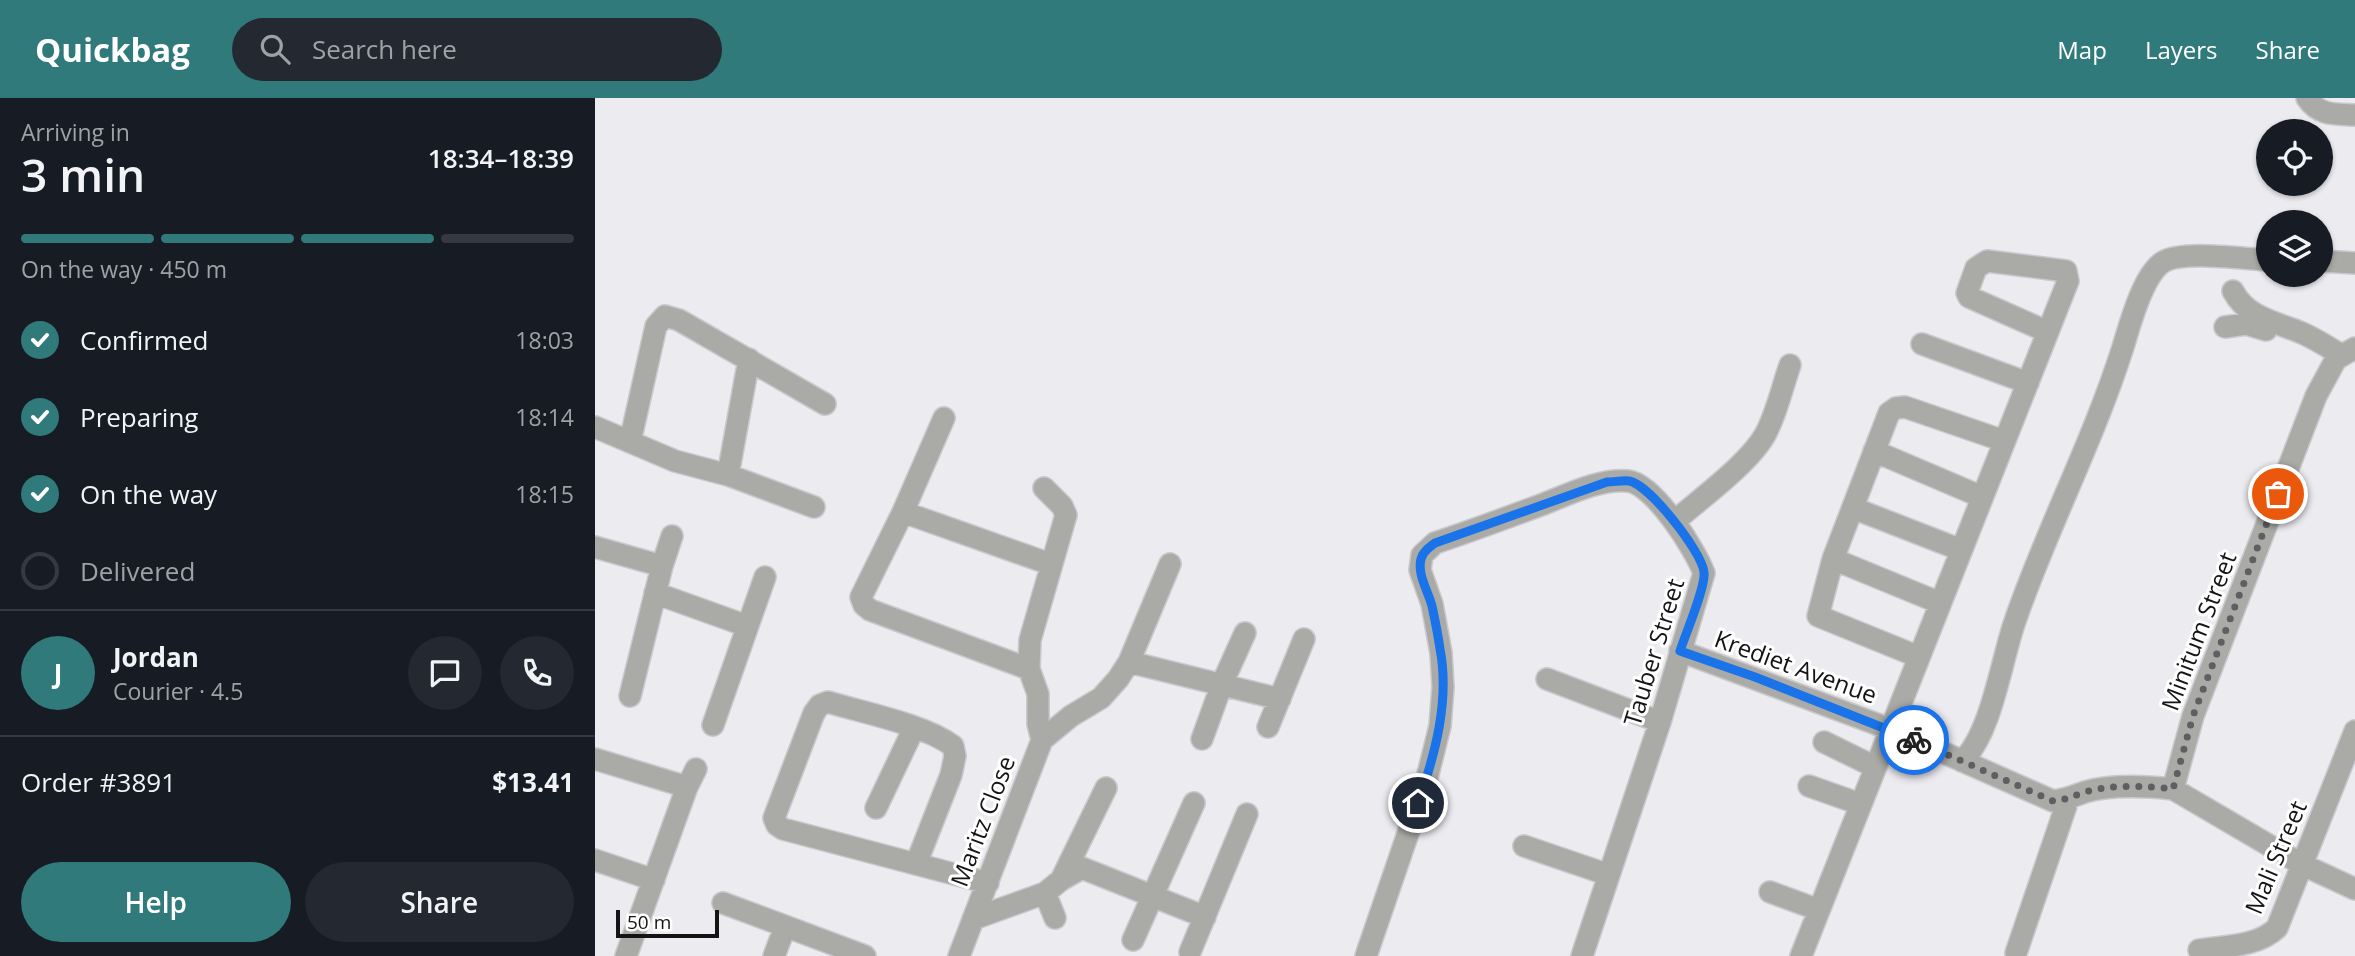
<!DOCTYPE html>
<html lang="en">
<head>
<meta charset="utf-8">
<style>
	:root { --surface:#171b24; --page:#242831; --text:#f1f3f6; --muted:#9ea1a6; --line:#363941; --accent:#307a7c }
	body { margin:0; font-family:"Open Sans",sans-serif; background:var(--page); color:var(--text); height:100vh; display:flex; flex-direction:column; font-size:26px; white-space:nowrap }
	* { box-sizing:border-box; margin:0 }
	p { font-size:23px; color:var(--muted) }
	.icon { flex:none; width:38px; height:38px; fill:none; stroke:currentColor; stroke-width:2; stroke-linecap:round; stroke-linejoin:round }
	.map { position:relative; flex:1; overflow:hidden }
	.side { display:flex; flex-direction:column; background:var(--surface); width:595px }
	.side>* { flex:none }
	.tools { position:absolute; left:1661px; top:21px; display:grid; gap:14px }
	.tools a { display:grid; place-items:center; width:77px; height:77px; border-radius:50%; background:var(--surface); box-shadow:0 2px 5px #0004; font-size:35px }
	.scale { position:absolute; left:21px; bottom:18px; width:103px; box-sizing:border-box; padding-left:7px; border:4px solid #141415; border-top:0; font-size:19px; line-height:24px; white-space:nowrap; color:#141415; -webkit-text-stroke:5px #fff; paint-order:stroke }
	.pin { position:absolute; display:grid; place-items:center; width:60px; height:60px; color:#fff; margin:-30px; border:4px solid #fff; border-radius:50%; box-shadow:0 2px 7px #0007 }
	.courier { position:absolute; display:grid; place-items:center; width:70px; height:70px; margin:-35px; border:5px solid #1a73e8; border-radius:50%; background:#fff; color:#222; box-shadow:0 2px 9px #0007 }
	.summary em { font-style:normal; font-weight:600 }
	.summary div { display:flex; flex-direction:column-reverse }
	.summary { display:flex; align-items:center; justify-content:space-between; height:119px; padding:0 21px }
	h1 { font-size:46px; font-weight:600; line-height:52px }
	.bar { display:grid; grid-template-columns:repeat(4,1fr); gap:10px 7px; align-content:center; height:84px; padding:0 21px }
	.bar i { height:9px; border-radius:5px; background:var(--line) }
	.bar .current { background:var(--accent) }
	.bar p { grid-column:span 4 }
	.line { display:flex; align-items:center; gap:18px; padding:0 21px; border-top:2px solid var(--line) }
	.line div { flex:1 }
	.round { display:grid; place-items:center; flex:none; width:74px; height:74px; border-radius:37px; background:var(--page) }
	ol { padding:0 21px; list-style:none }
	li { display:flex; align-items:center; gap:21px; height:77px }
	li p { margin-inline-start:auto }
	li .icon { padding:7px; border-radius:50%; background:var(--accent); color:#fff; stroke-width:4 }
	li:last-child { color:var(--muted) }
	li i { width:38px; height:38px; border:4px solid var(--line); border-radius:50% }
	.button { display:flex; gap:14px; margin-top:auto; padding:14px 21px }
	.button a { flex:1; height:80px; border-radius:42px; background:var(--accent); color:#fff; font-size:28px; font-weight:600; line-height:80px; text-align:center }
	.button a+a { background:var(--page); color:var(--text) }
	header { display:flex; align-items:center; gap:42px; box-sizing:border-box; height:98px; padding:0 35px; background:var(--accent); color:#fff }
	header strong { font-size:33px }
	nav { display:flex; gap:38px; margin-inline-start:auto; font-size:24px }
	.search { width:490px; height:63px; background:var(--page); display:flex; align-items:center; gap:18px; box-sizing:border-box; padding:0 24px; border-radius:38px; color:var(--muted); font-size:26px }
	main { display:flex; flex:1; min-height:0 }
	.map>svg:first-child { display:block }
</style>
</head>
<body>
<header>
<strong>Quickbag</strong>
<div class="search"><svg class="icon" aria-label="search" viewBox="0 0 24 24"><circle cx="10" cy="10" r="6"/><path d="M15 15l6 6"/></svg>Search here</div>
<nav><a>Map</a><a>Layers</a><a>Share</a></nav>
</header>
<main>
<section class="side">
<div class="summary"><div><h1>3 min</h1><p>Arriving in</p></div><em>18:34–18:39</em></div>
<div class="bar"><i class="current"></i><i class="current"></i><i class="current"></i><i></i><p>On the way · 450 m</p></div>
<ol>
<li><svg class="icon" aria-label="check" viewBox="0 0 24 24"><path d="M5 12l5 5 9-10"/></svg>Confirmed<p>18:03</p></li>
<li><svg class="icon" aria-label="check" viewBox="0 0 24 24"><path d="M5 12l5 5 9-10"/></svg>Preparing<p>18:14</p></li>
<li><svg class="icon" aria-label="check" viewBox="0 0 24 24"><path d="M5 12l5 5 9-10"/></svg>On the way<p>18:15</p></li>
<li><i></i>Delivered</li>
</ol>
<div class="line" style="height:126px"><b class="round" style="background:var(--accent);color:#fff">J</b><div><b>Jordan</b><p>Courier · 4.5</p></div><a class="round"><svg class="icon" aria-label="chat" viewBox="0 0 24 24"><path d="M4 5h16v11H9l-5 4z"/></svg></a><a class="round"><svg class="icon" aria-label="phone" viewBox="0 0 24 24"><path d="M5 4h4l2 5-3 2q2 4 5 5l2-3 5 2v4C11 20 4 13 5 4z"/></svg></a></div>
<div class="line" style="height:91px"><div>Order #3891</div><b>$13.41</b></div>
<div class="button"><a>Help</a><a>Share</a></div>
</section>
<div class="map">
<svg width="1760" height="858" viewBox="0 0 1760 858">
	<rect width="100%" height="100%" fill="#ebebf0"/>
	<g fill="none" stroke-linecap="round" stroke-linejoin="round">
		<g stroke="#c9c9cd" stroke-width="24">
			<path id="minor" d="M1712,0C1724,18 1740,16 1760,17
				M1726,163L1760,165
				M1638,193C1652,220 1681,224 1707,235C1721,241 1733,249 1746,257
				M1630,229L1651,226L1671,232
				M1327,246L1433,285
				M349,320L308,414L266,499L269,507L275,512L434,571
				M0,329L80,363L133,377L219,409
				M35,344L61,228L70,218L84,222L230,306
				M1279,353L1387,399
				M133,377L154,261
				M1258,410L1366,452
				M308,414L455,466
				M1080,423C1106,400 1155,365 1171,335C1182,314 1187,290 1195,267
				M0,449L67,468
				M1238,461L1345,505
				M60,495L152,528
				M1085,553L1295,631L1458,703C1470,702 1479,698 1490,694C1517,686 1550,688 1578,691L1706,766L1760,791
				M1324,559L1223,518L1238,461L1294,315L1301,310L1310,309L1409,343
				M534,564L685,601
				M952,581L1065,624
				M35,598L67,468L77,438
				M118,627L170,479
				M673,629L709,541
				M607,641L627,586L650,535
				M447,642L443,626V596L434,571L435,542L471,417L467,408L449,390
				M1229,644L1280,669
				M0,661L92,689
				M1367,663C1396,636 1406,565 1419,526C1451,432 1498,344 1528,249C1535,226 1548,177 1568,164C1588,152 1648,161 1673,162
				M1214,688L1265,706
				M1578,691L1598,618L1721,298L1741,261L1760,250
				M281,710L319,630
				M929,748L1014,777
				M0,762L59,782
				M321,766L356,677L360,658L358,648C328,626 269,615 233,604L225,607L219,615L179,720L182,727L188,731L393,785
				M466,782L511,690
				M1175,794L1224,812
				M450,795L460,820
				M128,805L270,858
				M378,821L450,795L466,782L487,770L610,819
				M538,842L599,705
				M1604,852C1630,848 1662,849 1682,830L1760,633
				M595,854L652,716
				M1421,855L1473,702
				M31,858L92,689L101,671
				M179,858L190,829
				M364,858L447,642L476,618L506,600L523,581L534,564L575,466
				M771,858L832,680L845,628L848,589L846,555L837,506L825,472L827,457L840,445C876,433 911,420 946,407C972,397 1005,380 1033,383C1059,386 1100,451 1109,475L1065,624L987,858
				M1206,858L1473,183L1471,173L1392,163L1381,170L1372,195L1374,199L1453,234"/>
		</g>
		<use href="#minor" stroke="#aaaaa7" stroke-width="21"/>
	</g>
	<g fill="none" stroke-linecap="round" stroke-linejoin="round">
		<path stroke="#5f5f62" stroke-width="7" stroke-dasharray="0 12.6" d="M1319,642L1458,703C1470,702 1479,698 1490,694C1517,686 1550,688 1578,691L1598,618L1683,396"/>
		<path stroke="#1a73e8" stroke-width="9" d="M823,705C840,657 855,602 845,551C843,536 840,522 837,508C833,493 822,476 826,461C828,453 835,449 840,445L1012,384C1019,384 1028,382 1034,383C1054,386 1107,454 1109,474C1111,489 1090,537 1085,553L1160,579L1319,642"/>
	</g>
	<g text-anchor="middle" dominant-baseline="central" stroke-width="6" stroke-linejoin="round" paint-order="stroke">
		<g font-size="24" fill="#141415" stroke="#fff">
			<text transform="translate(1603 533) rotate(-69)">Minitum Street</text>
			<text transform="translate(1058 554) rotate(-73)">Tauber Street</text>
			<text transform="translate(1201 568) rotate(20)">Krediet Avenue</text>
			<text transform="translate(387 723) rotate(-69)">Maritz Close</text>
			<text transform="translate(1680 759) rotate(-67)">Mali Street</text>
		</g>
	</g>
</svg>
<div class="tools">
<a><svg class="icon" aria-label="locate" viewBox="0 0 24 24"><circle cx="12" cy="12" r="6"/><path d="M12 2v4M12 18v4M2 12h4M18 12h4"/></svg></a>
<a><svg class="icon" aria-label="layers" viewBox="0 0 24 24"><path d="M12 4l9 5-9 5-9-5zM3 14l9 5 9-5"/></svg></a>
</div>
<div class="scale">50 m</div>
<div class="pin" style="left:1683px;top:396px;background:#ea580c"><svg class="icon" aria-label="bag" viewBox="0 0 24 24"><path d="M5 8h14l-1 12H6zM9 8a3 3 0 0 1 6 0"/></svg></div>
<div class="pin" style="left:823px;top:705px;background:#1f2937"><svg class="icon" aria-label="home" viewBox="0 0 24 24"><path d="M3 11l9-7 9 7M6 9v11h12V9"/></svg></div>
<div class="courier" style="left:1319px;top:642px"><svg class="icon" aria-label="bike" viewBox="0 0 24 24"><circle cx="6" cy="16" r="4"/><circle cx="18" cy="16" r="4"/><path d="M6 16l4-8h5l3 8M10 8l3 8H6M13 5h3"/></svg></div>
</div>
</main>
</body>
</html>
